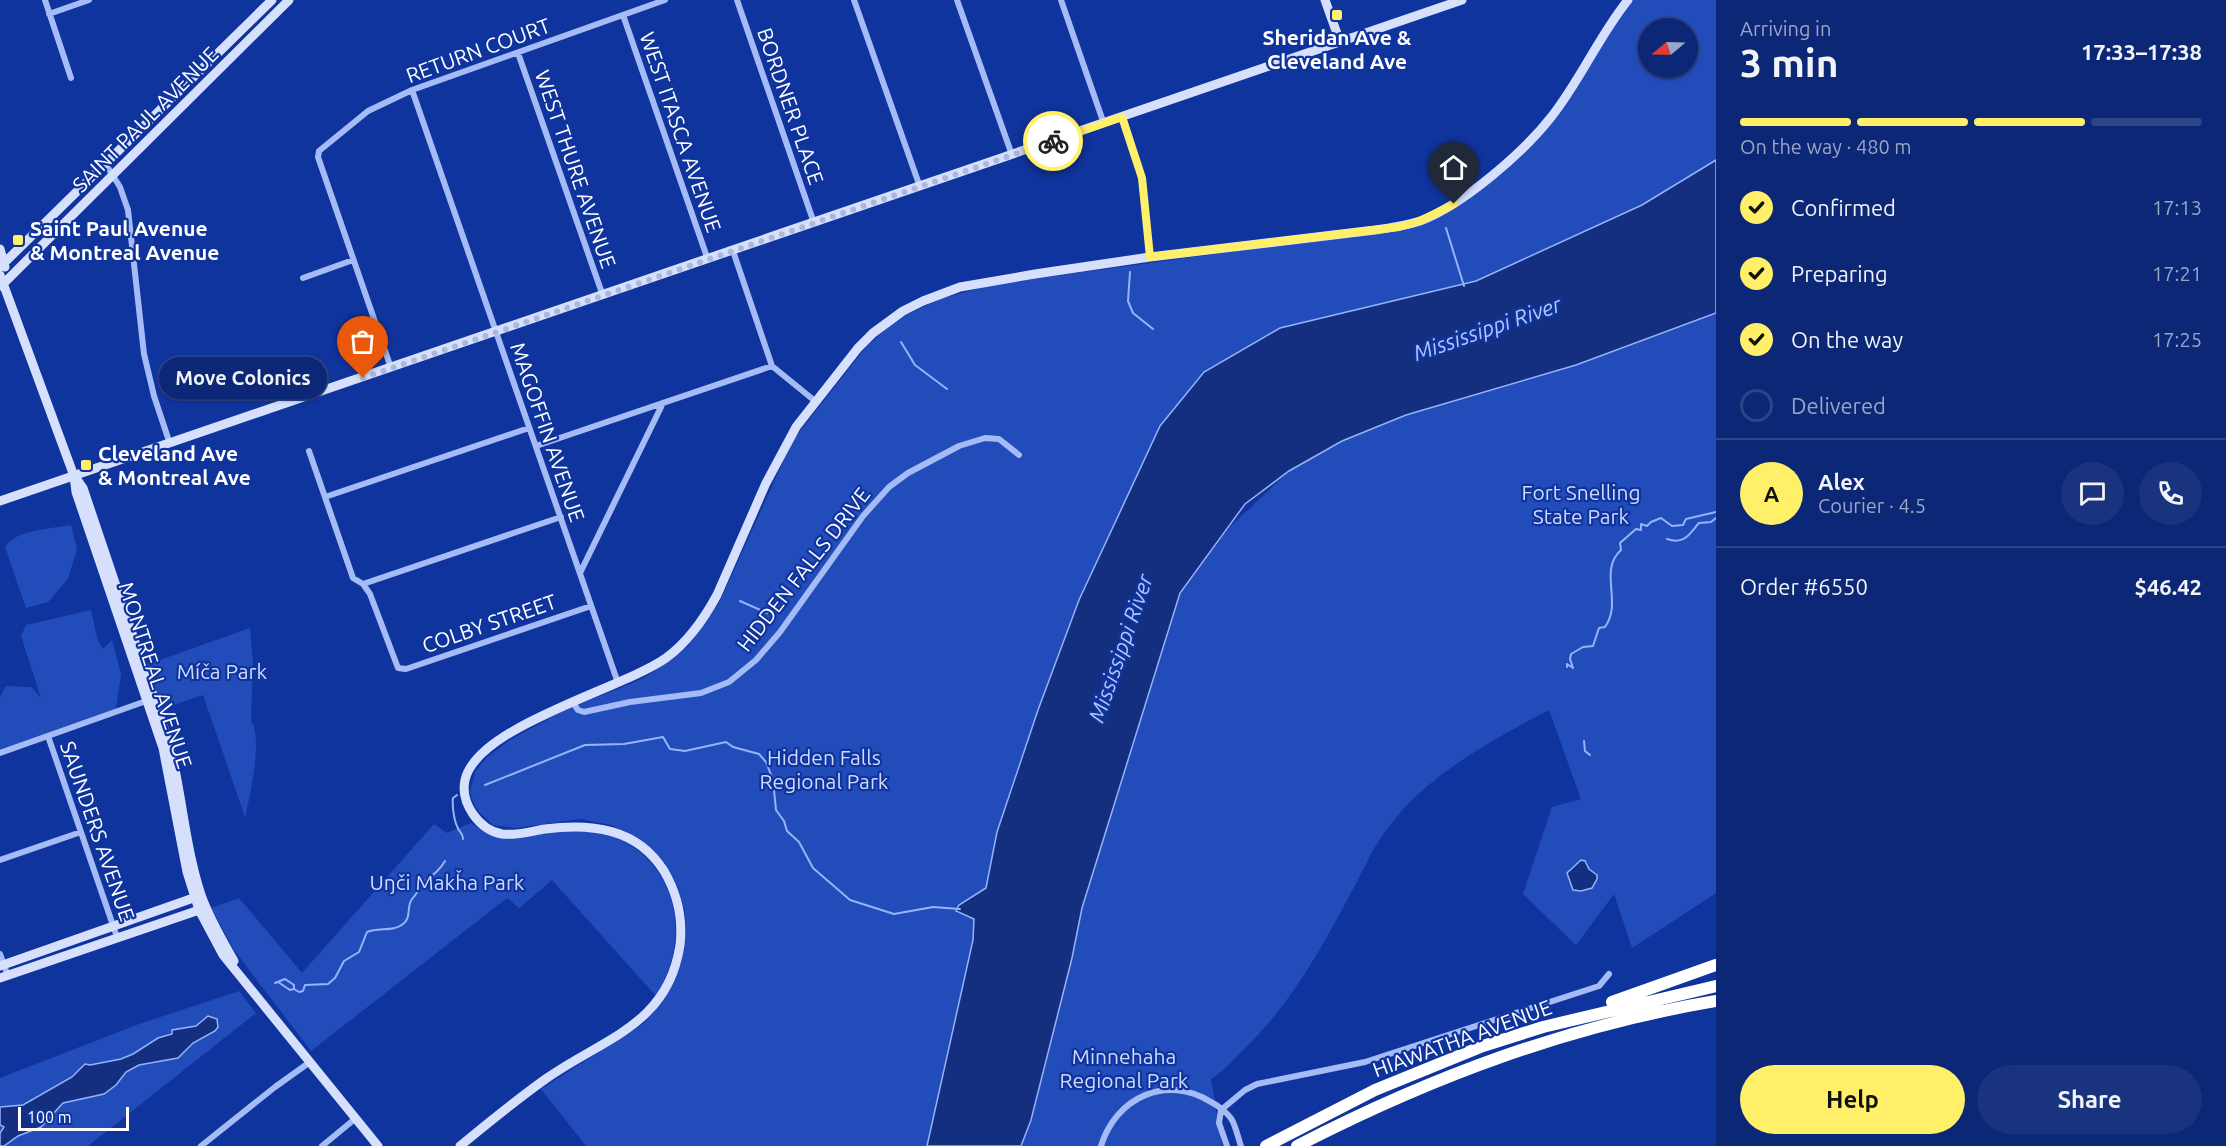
<!DOCTYPE html>
<html lang="en">
<head>
<meta charset="utf-8">
<style>
	:root { --surface:#0c2776; --page:#1a337e; --text:#f1f3f6; --muted:#9aa5c5; --line:#2c4488; --accent:#ffef69 }
	body { margin:0; font-family:Ubuntu,sans-serif; background:var(--page); color:var(--text); height:100vh; display:flex; flex-direction:column; font-size:22px; white-space:nowrap }
	* { box-sizing:border-box; margin:0 }
	p { font-size:20px; color:var(--muted) }
	.icon { flex:none; width:33px; height:33px; fill:none; stroke:currentColor; stroke-width:2; stroke-linecap:round; stroke-linejoin:round }
	.map { position:relative; flex:1; overflow:hidden }
	.details { display:flex; flex-direction:column; background:var(--surface); width:510px }
	.details>* { flex:none }
	.needle { width:39px; rotate:251deg }
	.buttons { position:absolute; left:1638px; top:18px; display:grid; gap:12px }
	.buttons a { display:grid; place-items:center; width:60px; height:60px; border-radius:50%; background:var(--surface); box-shadow:0 2px 4px #0004,0 0 0 2px var(--line); font-size:30px }
	.scale { position:absolute; left:18px; bottom:15px; width:111px; box-sizing:border-box; padding-left:6px; border:3px solid #fff; border-top:0; font-size:16px; line-height:21px; white-space:nowrap; color:#fff; -webkit-text-stroke:4px #10349d; paint-order:stroke }
	.pin { position:absolute; display:grid; place-items:center; width:51px; height:51px; color:#fff; margin:-62px -26px; border-radius:50% 50% 50% 0; rotate:-45deg; box-shadow:0 0 6px #0007 }
	.pin .icon { rotate:45deg }
	.courier { position:absolute; display:grid; place-items:center; width:60px; height:60px; margin:-30px; border:4px solid #ffef69; border-radius:50%; background:#fff; color:#222; box-shadow:0 2px 8px #0007 }
	.bubble { position:absolute; height:42px; border-radius:21px; background:var(--surface); box-shadow:0 2px 4px #0004,0 0 0 2px var(--line); font-size:20px; font-weight:700; line-height:42px; text-align:center }
	.head em { font-style:normal; font-weight:700 }
	.head div { display:flex; flex-direction:column-reverse }
	.head { display:flex; align-items:center; justify-content:space-between; height:102px; padding:0 24px }
	h1 { font-size:39px; font-weight:700; line-height:45px }
	.bar { display:grid; grid-template-columns:repeat(4,1fr); gap:9px 6px; align-content:center; height:72px; padding:0 24px }
	.bar i { height:8px; border-radius:4px; background:var(--line) }
	.bar .active { background:var(--accent) }
	.bar p { grid-column:span 4 }
	.line { display:flex; align-items:center; gap:15px; padding:0 24px; border-top:2px solid var(--line) }
	.line div { flex:1 }
	.round { display:grid; place-items:center; flex:none; width:63px; height:63px; border-radius:32px; background:var(--page) }
	ol { padding:0 24px; list-style:none }
	li { display:flex; align-items:center; gap:18px; height:66px }
	li p { margin-inline-start:auto }
	li .icon { padding:6px; border-radius:50%; background:var(--accent); color:#111; stroke-width:4 }
	li:last-child { color:var(--muted) }
	li i { width:33px; height:33px; border:3px solid var(--line); border-radius:50% }
	.action { display:flex; gap:12px; margin-top:auto; padding:12px 24px }
	.action a { flex:1; height:69px; border-radius:36px; background:var(--accent); color:#111; font-size:24px; font-weight:700; line-height:69px; text-align:center }
	.action a+a { background:var(--page); color:var(--text) }
	main { display:flex; flex:1; min-height:0 }
	.map>svg:first-child { display:block }
</style>
</head>
<body>
<main>
<div class="map">
<svg width="1716" height="1146" viewBox="0 0 1716 1146">
	<rect width="100%" height="100%" fill="#10349d"/>
	<path fill="#234cbb" fill-rule="evenodd" d="M1630,0H1716V160L1642,205L1476,281L1280,328L1175,409L1160,426L1079,600L1038,710L997,832L986,888L959,905L957,911L974,919L973,940L927,1146H586L541,1089L643,1024L663,1002L681,964L686,931L685,912L678,887L664,862L637,837L611,825L580,819L516,828L493,825L478,811L473,802L470,792L475,772L486,758L510,740L563,711L642,679L670,661L689,645L719,603L793,440L866,347L886,329L908,314L943,298L996,284L1289,244L1433,219L1556,117ZM1648,28H1688V68H1648Z
		M1716,313V893L1632,948L1614,894L1576,945L1523,894L1552,807L1581,799L1549,710C1488,742 1419,779 1380,839C1370,854 1363,871 1354,887C1323,945 1293,1002 1245,1048C1234,1058 1224,1072 1211,1079L1222,1146H1021L1031,1120L1072,958L1082,908L1180,593L1230,527L1289,471L1342,441L1406,415L1576,365Z
		M71,525L77,549L68,579L48,602L26,608L5,547C16,529 52,529 71,525Z
		M91,610L97,638L103,649L112,640L121,674L115,715L0,756V697L6,686L31,687L41,698L21,636L26,625Z
		M250,628L253,664L251,721C263,736 250,798 245,817L203,695L161,709L146,665Z
		M471,823C508,851 535,829 576,829C618,830 657,855 670,896C682,932 674,964 656,996L552,880L519,908L507,898L311,1051L234,950L211,908L239,898L302,973L434,824L447,833Z
		M239,991L256,1013L88,1146H0V1078L139,1024Z"/>
	<path fill="#142f80" stroke="#97b3f8" stroke-width="1.5" d="M1716,160V313L1576,365L1406,415L1342,441L1289,471L1245,504L1180,593L1082,908L1072,958L1031,1120L1021,1146H927L973,940L974,919L956,911L959,905L986,888L997,832L1038,710L1079,600L1160,426L1204,372L1280,328L1476,281L1642,205Z
		M1581,860L1585,861L1589,869L1597,875V879L1592,888L1581,891L1573,890L1567,873Z
		M208,1016L217,1019L218,1027L215,1031L193,1043L178,1058L139,1065L126,1072L116,1085L104,1094L63,1103L41,1127L18,1136L4,1146H0V1133L4,1127L0,1125V1107L23,1105L72,1077L85,1064L90,1065L121,1059L133,1054L158,1038L172,1034V1030L196,1026Z"/>
	<g fill="none" stroke-linecap="round" stroke-linejoin="round">
		<path stroke="#97b3f8" stroke-width="2" d="M1446,228L1464,286
			M1130,272L1128,301L1133,313L1153,329
			M901,342L915,365L947,389
			M1667,539C1685,545 1689,534 1699,523L1711,522L1716,518
			M740,601L767,613
			M1567,667V664L1573,668L1570,659L1571,654L1583,647L1593,646L1599,628L1605,627C1623,602 1598,571 1621,550L1620,543L1636,529L1641,530V524L1647,526L1651,522L1661,518L1672,526L1683,525L1686,519L1716,512
			M1584,741L1585,751L1590,755
			M485,785L585,745L624,744L663,737L670,749L685,751L726,742L733,747L759,754L766,762L773,780L776,810L784,821L787,831L799,842L813,868L850,900L894,914L933,907L960,909
			M457,795L453,798C452,805 454,820 457,826C459,833 463,832 463,839
			M278,982L290,990L294,989
			M275,983L285,979L294,985V989L299,992L303,991L305,985L328,984L335,978L344,961L359,952L367,932C378,927 394,932 403,924C412,917 406,907 412,899C417,894 421,885 426,880C434,874 439,871 445,861"/>
		<path stroke="#a5bbf5" stroke-width="6" d="M45,0L71,78
			M737,0L814,223
			M854,0L920,187
			M957,0L1012,155
			M1061,0L1104,124
			M49,14L89,0
			M623,15L708,260
			M518,53L603,296
			M412,90L618,683
			M1123,117L1142,178L1150,257
			M105,163L120,187L128,210L144,354L154,396L170,444
			M733,251L772,366L815,401
			M303,278L353,260
			M391,368L318,157L319,151L368,111L412,90L665,0
			M536,446L772,366
			M309,451L353,578L363,584L370,594L398,668L406,669L591,606
			M325,497L529,428
			M580,573L663,403
			M363,584L561,517
			M572,701L578,710L584,712L630,702L701,693L729,682L756,660L780,632L863,516L889,487L908,473L959,446L985,438L999,439L1019,455
			M48,736L117,937
			M0,753L149,700
			M0,860L81,832
			M0,954L8,976
			M1221,1110L1245,1090L1257,1084L1365,1062L1599,986L1609,974
			M1221,1110L1219,1123L1227,1146
			M201,1146L275,1087L310,1062
			M322,1146L356,1118
			M1101,1146C1116,1097 1167,1074 1211,1102C1217,1105 1228,1113 1232,1120C1236,1127 1238,1138 1241,1146"/>
		<path stroke="#d6e0fd" stroke-width="9" d="M1325,0L1340,42
			M0,249L5,267
			M0,267L272,0
			M0,275L74,476L76,492L163,748L187,872L199,910L223,955L378,1146
			M1,286L289,0
			M76,478L83,488L170,746C182,795 185,846 201,895C209,918 222,940 234,961
			M0,501L1462,0
			M0,966L199,896
			M0,978L205,908
			M460,1146C488,1123 517,1099 547,1078C604,1038 668,1025 680,945C683,919 677,893 664,871C637,828 591,823 545,829C532,831 516,836 502,834C479,830 460,803 465,780C477,726 622,689 666,658C688,642 704,619 717,595L766,483L796,427L858,348L873,333L903,311L923,301L960,287L1035,274L1150,257L1375,230C1390,228 1405,226 1420,221C1463,205 1524,152 1552,116C1581,79 1599,36 1628,0"/>
		<path stroke="#fff" stroke-width="12" d="M1612,1002L1716,965
			M1266,1146L1375,1090L1483,1046L1543,1027L1716,986
			M1297,1146C1431,1077 1567,1026 1716,1001"/>
	</g>
	<g fill="none" stroke-linecap="round" stroke-linejoin="round">
		<path stroke="#abb8dd" stroke-width="6" stroke-dasharray="0 10.8" d="M363,378L1053,141"/>
		<path stroke="#ffef69" stroke-width="8" d="M1053,141L1122,117L1142,178L1150,257L1399,227L1420,221L1454,204"/>
	</g>
	<g fill="#ffef69" stroke="#10349d" stroke-width="2">
		<rect x="1331" y="9" width="12" height="12" rx="3"/>
		<rect x="12" y="234" width="12" height="12" rx="3"/>
		<rect x="80" y="459" width="12" height="12" rx="3"/>
	</g>
	<g text-anchor="middle" dominant-baseline="central" stroke-width="4.5" stroke-linejoin="round" paint-order="stroke">
		<g font-size="21" font-weight="bold" fill="#fff" stroke="#10349d" text-anchor="start">
			<text x="1337" y="37" text-anchor="middle">Sheridan Ave &amp;<tspan x="1337" dy="24">Cleveland Ave</tspan></text>
			<text x="30" y="228">Saint Paul Avenue<tspan x="30" dy="24">&amp; Montreal Avenue</tspan></text>
			<text x="98" y="453">Cleveland Ave<tspan x="98" dy="24">&amp; Montreal Ave</tspan></text>
		</g>
		<g font-size="21" fill="#fff" stroke="#10349d">
			<text transform="translate(478 50) rotate(-20)">RETURN COURT</text>
			<text transform="translate(791 106) rotate(71)">BORDNER PLACE</text>
			<text transform="translate(145 119) rotate(-45)">SAINT PAUL AVENUE</text>
			<text transform="translate(681 132) rotate(71)">WEST ITASCA AVENUE</text>
			<text transform="translate(576 169) rotate(71)">WEST THURE AVENUE</text>
			<text transform="translate(548 432) rotate(71)">MAGOFFIN AVENUE</text>
			<text transform="translate(803 569) rotate(-52)">HIDDEN FALLS DRIVE</text>
			<text transform="translate(489 623) rotate(-19)">COLBY STREET</text>
			<text transform="translate(156 675) rotate(72)">MONTREAL AVENUE</text>
			<text transform="translate(98 831) rotate(71)">SAUNDERS AVENUE</text>
			<text transform="translate(1462 1038) rotate(-20)">HIAWATHA AVENUE</text>
		</g>
		<g font-size="21" fill="#cedbfe" stroke="#10349d">
			<text x="1581" y="492">Fort Snelling<tspan x="1581" dy="24">State Park</tspan></text>
			<text x="222" y="671">Míča Park</text>
			<text x="824" y="757">Hidden Falls<tspan x="824" dy="24">Regional Park</tspan></text>
			<text x="447" y="882">Uŋči Makȟa Park</text>
			<text x="1124" y="1056">Minnehaha<tspan x="1124" dy="24">Regional Park</tspan></text>
		</g>
		<g font-size="22" font-style="italic" fill="#b2c6fb" stroke="#10349d">
			<text transform="translate(1487 328) rotate(-19)">Mississippi River</text>
			<text transform="translate(1120 648) rotate(-71)">Mississippi River</text>
		</g>
	</g>
</svg>
<div class="buttons">
<a><svg class="needle" viewBox="-14 -14 28 28"><path d="M0-13l5 13h-10z" fill="#e53935"/><path d="M0 13l5-13h-10z" fill="#9aa5c5"/></svg></a>
</div>
<div class="scale">100 m</div>
<div class="pin" style="left:363px;top:378px;background:#ea580c"><svg class="icon" aria-label="bag" viewBox="0 0 24 24"><path d="M5 8h14l-1 12H6zM9 8a3 3 0 0 1 6 0"/></svg></div>
<div class="pin" style="left:1454px;top:204px;background:#1f2937"><svg class="icon" aria-label="home" viewBox="0 0 24 24"><path d="M3 11l9-7 9 7M6 9v11h12V9"/></svg></div>
<div class="courier" style="left:1053px;top:141px"><svg class="icon" aria-label="bike" viewBox="0 0 24 24"><circle cx="6" cy="16" r="4"/><circle cx="18" cy="16" r="4"/><path d="M6 16l4-8h5l3 8M10 8l3 8H6M13 5h3"/></svg></div>
<div class="bubble" style="left:159px;top:357px;width:168px">Move Colonics</div>
</div>
<section class="details">
<div class="head"><div><h1>3 min</h1><p>Arriving in</p></div><em>17:33–17:38</em></div>
<div class="bar"><i class="active"></i><i class="active"></i><i class="active"></i><i></i><p>On the way · 480 m</p></div>
<ol>
<li><svg class="icon" aria-label="check" viewBox="0 0 24 24"><path d="M5 12l5 5 9-10"/></svg>Confirmed<p>17:13</p></li>
<li><svg class="icon" aria-label="check" viewBox="0 0 24 24"><path d="M5 12l5 5 9-10"/></svg>Preparing<p>17:21</p></li>
<li><svg class="icon" aria-label="check" viewBox="0 0 24 24"><path d="M5 12l5 5 9-10"/></svg>On the way<p>17:25</p></li>
<li><i></i>Delivered</li>
</ol>
<div class="line" style="height:108px"><b class="round" style="background:var(--accent);color:#111">A</b><div><b>Alex</b><p>Courier · 4.5</p></div><a class="round"><svg class="icon" aria-label="chat" viewBox="0 0 24 24"><path d="M4 5h16v11H9l-5 4z"/></svg></a><a class="round"><svg class="icon" aria-label="phone" viewBox="0 0 24 24"><path d="M5 4h4l2 5-3 2q2 4 5 5l2-3 5 2v4C11 20 4 13 5 4z"/></svg></a></div>
<div class="line" style="height:78px"><div>Order #6550</div><b>$46.42</b></div>
<div class="action"><a>Help</a><a>Share</a></div>
</section>
</main>
</body>
</html>
